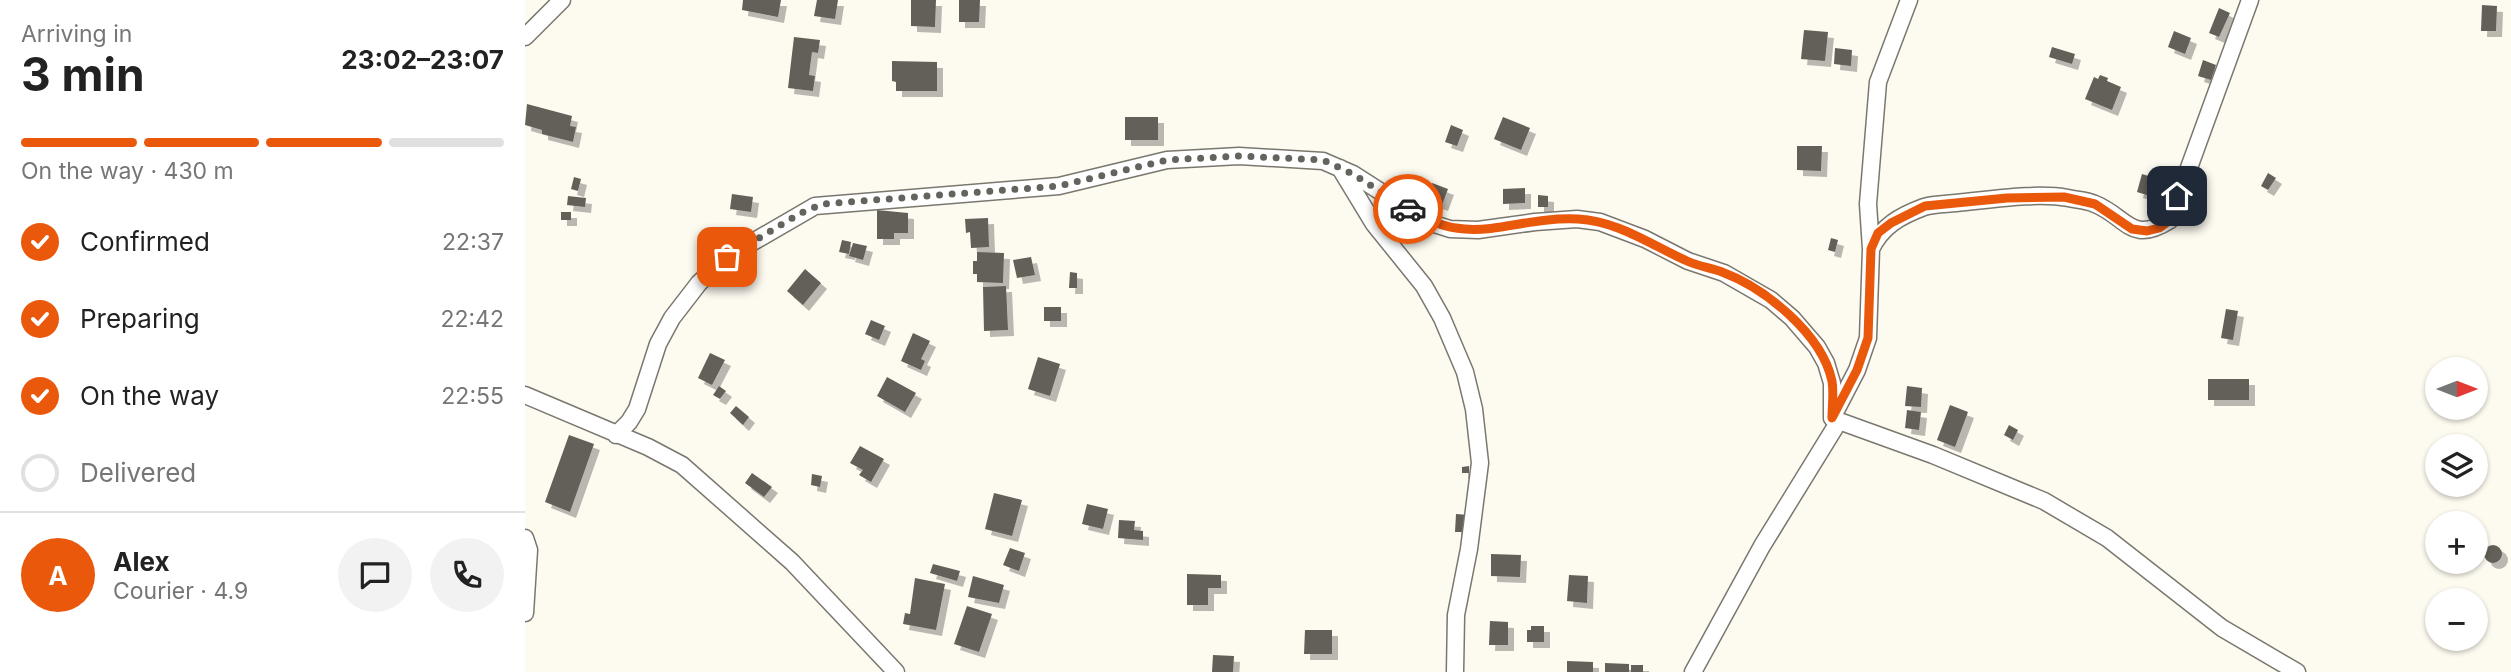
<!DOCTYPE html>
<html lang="en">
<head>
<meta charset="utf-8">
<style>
	:root { --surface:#fff; --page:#f2f2f2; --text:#222; --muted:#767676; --line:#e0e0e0; --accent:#ea580c }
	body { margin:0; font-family:Inter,sans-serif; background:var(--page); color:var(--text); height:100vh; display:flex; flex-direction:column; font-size:26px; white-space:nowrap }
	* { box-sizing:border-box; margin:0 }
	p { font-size:23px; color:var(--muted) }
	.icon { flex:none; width:38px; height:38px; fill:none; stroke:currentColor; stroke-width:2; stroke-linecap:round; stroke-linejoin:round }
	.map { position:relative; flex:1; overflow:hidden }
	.sheet { display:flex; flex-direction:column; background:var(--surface); width:525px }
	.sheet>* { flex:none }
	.needle { width:46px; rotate:90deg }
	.fabs { position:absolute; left:1900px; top:357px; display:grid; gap:14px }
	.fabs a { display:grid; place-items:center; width:63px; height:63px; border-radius:50%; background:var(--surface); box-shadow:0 2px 5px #0004; font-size:35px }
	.pin { position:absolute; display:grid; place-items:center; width:60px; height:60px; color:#fff; margin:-30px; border-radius:14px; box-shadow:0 4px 10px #0006 }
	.courier { position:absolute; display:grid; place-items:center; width:70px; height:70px; margin:-35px; border:5px solid #ea580c; border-radius:50%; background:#fff; color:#222; box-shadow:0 2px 9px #0007 }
	.head em { font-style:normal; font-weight:700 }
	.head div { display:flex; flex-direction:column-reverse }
	.head { display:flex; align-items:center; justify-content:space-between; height:119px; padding:0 21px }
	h1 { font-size:46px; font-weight:700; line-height:52px }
	.bar { display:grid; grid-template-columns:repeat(4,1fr); gap:10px 7px; align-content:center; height:84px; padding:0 21px }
	.bar i { height:9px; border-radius:5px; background:var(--line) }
	.bar .current { background:var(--accent) }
	.bar p { grid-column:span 4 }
	.line { display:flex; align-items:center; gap:18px; padding:0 21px; border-top:2px solid var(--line) }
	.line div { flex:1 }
	.round { display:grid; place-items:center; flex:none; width:74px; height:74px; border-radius:37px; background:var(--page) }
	ol { padding:0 21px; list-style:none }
	li { display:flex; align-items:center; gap:21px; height:77px }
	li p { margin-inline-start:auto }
	li .icon { padding:7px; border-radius:50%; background:var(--accent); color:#fff; stroke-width:4 }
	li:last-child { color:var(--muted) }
	li i { width:38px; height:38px; border:4px solid var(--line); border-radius:50% }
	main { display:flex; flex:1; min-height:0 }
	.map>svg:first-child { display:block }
</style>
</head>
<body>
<main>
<section class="sheet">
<div class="head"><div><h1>3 min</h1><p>Arriving in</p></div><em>23:02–23:07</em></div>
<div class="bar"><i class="current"></i><i class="current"></i><i class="current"></i><i></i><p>On the way · 430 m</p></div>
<ol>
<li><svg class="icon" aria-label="check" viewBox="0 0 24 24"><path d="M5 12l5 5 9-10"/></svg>Confirmed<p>22:37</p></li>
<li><svg class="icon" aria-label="check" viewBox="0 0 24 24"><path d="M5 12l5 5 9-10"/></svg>Preparing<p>22:42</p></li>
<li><svg class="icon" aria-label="check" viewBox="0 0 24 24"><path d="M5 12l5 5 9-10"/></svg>On the way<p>22:55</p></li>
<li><i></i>Delivered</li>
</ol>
<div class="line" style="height:126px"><b class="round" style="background:var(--accent);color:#fff">A</b><div><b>Alex</b><p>Courier · 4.9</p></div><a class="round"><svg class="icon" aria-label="chat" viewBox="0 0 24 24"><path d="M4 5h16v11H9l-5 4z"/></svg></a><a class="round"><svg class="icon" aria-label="phone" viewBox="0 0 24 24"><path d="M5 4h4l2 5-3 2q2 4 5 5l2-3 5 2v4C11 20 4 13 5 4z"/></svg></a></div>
</section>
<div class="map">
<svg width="1986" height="672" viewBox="0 0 1986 672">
	<defs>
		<filter id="shadow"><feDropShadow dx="6" dy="6" stdDeviation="0" flood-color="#0004"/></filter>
	</defs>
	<rect width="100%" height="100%" fill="#fdfaf0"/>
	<path fill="#626058" filter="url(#shadow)" d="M218,0H256L253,17L217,10Z
		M292,0H313L310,19L289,16Z
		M386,0H411L410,27L386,26Z
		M434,0H455L454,22H434Z
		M1957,5L1972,6L1971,31H1956Z
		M1694,8L1705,13L1694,37L1684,33Z
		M1279,30L1303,32L1300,61L1276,59Z
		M1649,31L1666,38L1660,54L1643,47Z
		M269,37L295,40L293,53L287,52L284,75L290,76L288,91L263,88Z
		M1527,47L1550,54L1547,64L1524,57Z
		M1310,48L1327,50L1326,66L1309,64Z
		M1678,60L1691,65L1686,80L1673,76Z
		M367,61L412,62V91H371V82L367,81Z
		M1575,75L1583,78L1582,81L1596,87L1587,110L1560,99L1569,77L1573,79Z
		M2,104L47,116L45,126L51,127L48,142L17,134V130L0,125Z
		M600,117H633V140H600Z
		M978,117L1005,128L996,150L969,139Z
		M926,125L938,130L932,146L920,142Z
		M1272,146H1297L1296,171L1272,170Z
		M1743,173L1751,178L1743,190L1736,186Z
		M1617,174L1630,178L1625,196L1612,192Z
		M49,177L56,179L53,191L46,189Z
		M907,183L923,189L917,205L901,199Z
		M1000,188V203L978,204V189Z
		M207,194L228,197L226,212L205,209Z
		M1013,195L1023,196V207H1013Z
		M43,196L61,198L60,207L42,205Z
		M352,210L383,213V233H369V239H352Z
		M36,212H46V220H36Z
		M463,218L464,247L446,248L445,232L441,233L440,219Z
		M1306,238L1313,240L1310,252L1303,250Z
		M317,240L326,242L324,254L314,252Z
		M328,243L342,246L338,260L324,256Z
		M452,252L479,253L478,283L452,282V274H448V261H452Z
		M506,257L510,275L492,278L488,260Z
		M280,269L296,283L278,305L262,291Z
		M545,272L552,273V288H544Z
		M481,286L483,330L459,331L458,287Z
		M519,307H536V321H519Z
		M1701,309L1713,311L1708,340L1696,338Z
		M346,320L360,326L354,340L340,334Z
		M388,333L405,341L396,359L400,361L396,370L376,361Z
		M185,353L200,360L187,385L173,378Z
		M513,357L535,364L525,396L503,389Z
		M362,377L391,393L380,412L352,396Z
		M1683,379H1724V400H1683Z
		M194,386L201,391L195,399L188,395Z
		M1382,386L1397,388L1396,407L1380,406Z
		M1425,405L1443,412L1430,447L1412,440Z
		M211,406L224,417L218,425L205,413Z
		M1382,410L1396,412L1394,430L1380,428Z
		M1484,425L1493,430L1488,440L1479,435Z
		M44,435L69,444L45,512L20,502Z
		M335,446L359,459L346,482L334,475L338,470L325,463Z
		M944,466V473H937V467Z
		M227,473L247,487L239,497L220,483Z
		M287,474L297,476L295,487L286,485Z
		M469,493L497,500L487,536L460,529Z
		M562,504L583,509L578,529L557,524Z
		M931,514L944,515L943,532H930Z
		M594,520L610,521L609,530L618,531V540L593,538Z
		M1959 554a9 9 0 1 1 18 0a9 9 0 1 1-18 0Z
		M485,548L500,553L494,571L478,565Z
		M966,554L996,555L995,577L966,576Z
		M408,564L435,571L432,581L405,573Z
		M662,574L696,575V588H683V605H662Z
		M1044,575L1063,576L1062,603L1042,601Z
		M448,576L479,585L474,603L443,597Z
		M390,578L420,584L411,630L378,624L380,613L385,614Z
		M442,606L467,614L454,652L429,644Z
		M965,621L983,622V645H964Z
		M1006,626H1019V642H1002V630H1006Z
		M780,630H807V654H779Z
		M688,655L709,656L708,672H687Z
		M1042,661L1068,662V672H1042Z
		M1080,663L1104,664V672H1080Z
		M1106,665H1118V672H1106Z"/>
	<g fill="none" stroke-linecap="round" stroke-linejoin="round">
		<g stroke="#7a776f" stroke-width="19">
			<path id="minor" d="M0,37L37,0
				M815,168L849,224L899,286L917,318L940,372L949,409L955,463L944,549L931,615L930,672
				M1346,249C1357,226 1375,216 1399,207C1408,204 1421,204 1431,203C1464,200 1511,192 1543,198C1552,200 1562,200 1570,204C1602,217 1606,245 1645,220L1725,0
				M0,395L123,447L157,465L267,562L371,672
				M1314,421L1408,455L1519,501L1582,538L1697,628L1772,672
				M91,435L104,422L112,409L133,344L147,318L174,283L202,257L290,206L534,186L642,160L714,156L798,161L828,174L903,222L925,229L953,230L1010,222L1052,219L1075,222L1120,239L1163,261L1199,273L1246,300L1267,318L1292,347L1301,363L1307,383V418
				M0,538L4,550L0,613
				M1168,672L1237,546L1314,421L1307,418L1332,370L1343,338L1346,249L1343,204L1353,82L1384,0"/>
		</g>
		<use href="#minor" stroke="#fff" stroke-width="16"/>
	</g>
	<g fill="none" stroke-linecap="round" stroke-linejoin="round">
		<path stroke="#65635e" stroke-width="7" stroke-dasharray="0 12.6" d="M202,257L276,213L297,204L534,186L642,160L714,156L798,160L828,174L883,209"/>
		<path stroke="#ea580c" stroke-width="9" d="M883,209C947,250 986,216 1053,219C1093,221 1126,245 1162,261C1173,266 1186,268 1197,272C1240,288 1297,334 1307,381C1309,393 1307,406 1307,418L1332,370L1343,338L1346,249L1353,233L1366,223L1400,206L1482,198L1539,197L1570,204L1607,229L1622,231L1634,228L1645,220L1652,196"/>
	</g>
</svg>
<div class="fabs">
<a><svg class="needle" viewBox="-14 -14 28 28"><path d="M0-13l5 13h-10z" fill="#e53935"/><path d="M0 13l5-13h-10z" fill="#767676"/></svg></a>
<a><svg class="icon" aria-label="layers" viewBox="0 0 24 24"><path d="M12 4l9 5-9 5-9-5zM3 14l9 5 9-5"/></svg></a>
<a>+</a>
<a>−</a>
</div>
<div class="pin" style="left:202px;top:257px;background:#ea580c"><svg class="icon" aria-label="bag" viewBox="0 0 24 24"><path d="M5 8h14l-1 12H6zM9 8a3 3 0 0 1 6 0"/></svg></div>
<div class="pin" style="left:1652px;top:196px;background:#1f2937"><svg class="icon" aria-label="home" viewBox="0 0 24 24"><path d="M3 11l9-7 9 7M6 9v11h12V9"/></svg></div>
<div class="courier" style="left:883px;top:209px"><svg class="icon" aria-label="car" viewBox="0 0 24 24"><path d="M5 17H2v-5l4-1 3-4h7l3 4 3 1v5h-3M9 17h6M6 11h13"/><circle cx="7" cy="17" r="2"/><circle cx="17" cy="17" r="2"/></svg></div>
</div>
</main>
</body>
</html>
